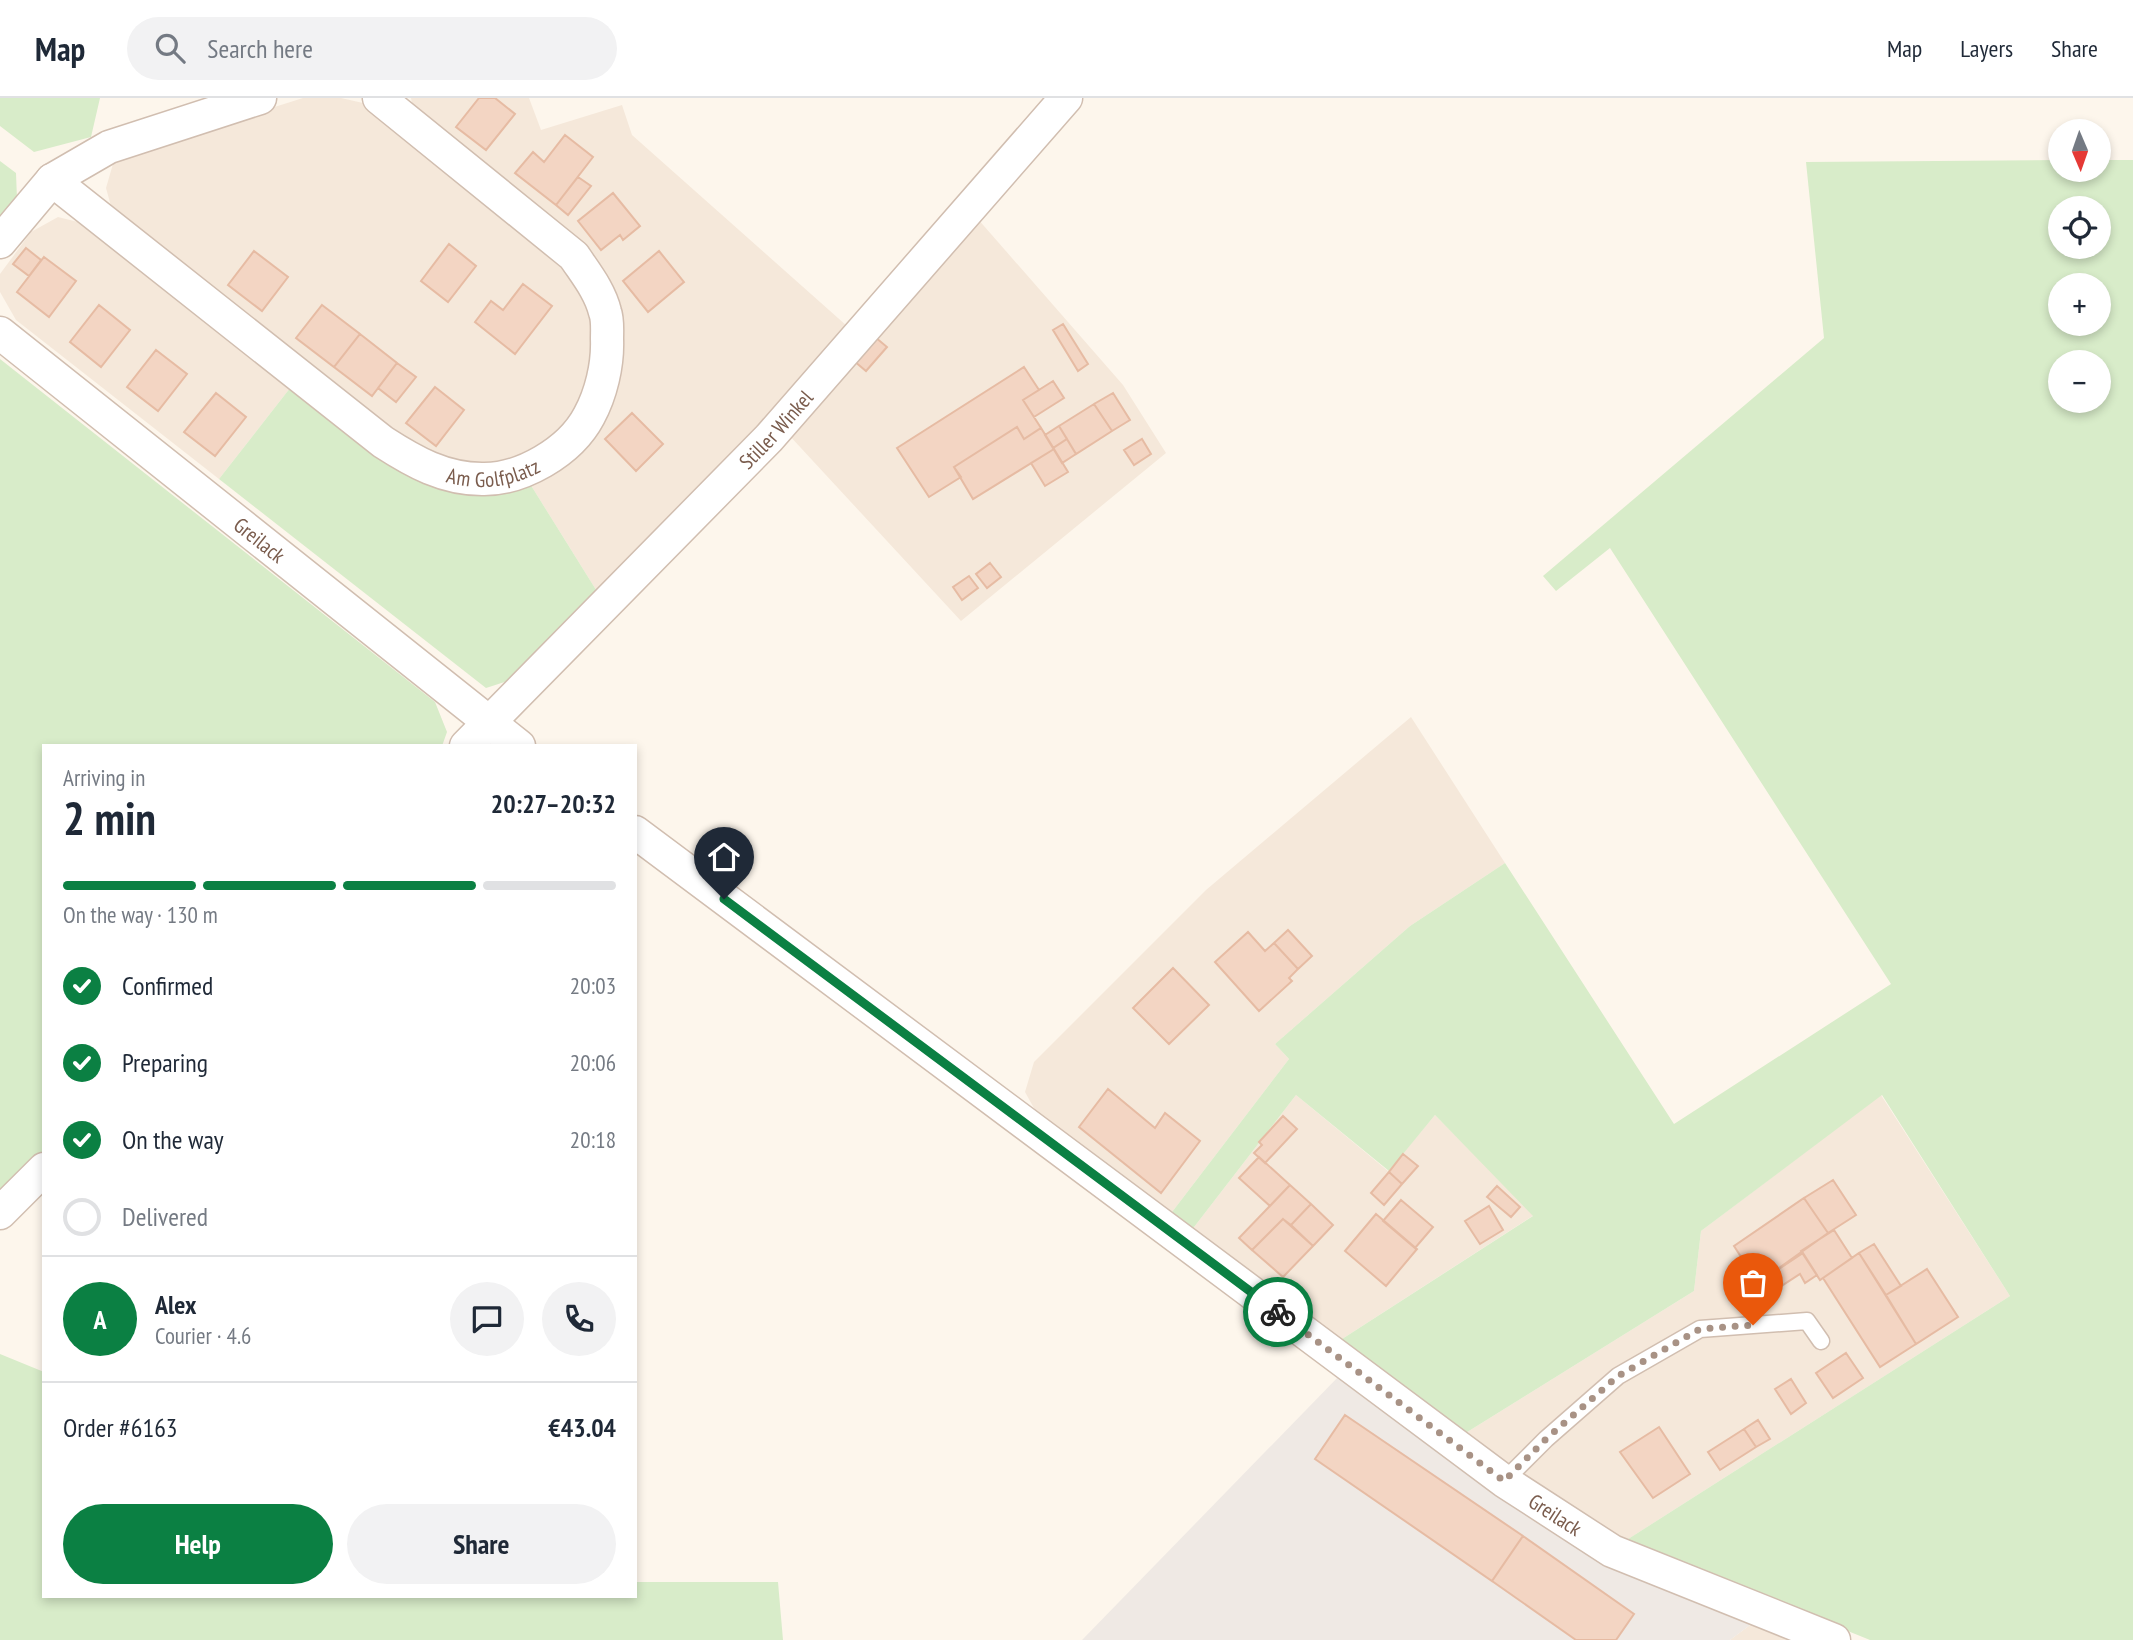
<!DOCTYPE html>
<html lang="en">
<head>
<meta charset="utf-8">
<style>
	:root { --surface:#fff; --page:#f2f2f3; --text:#1f2937; --muted:#747a83; --line:#e0e1e3; --accent:#0b8043 }
	body { margin:0; font-family:"PT Sans Narrow",sans-serif; background:var(--page); color:var(--text); height:100vh; display:flex; flex-direction:column; font-size:26px; white-space:nowrap }
	* { box-sizing:border-box; margin:0 }
	p { font-size:23px; color:var(--muted) }
	.icon { flex:none; width:38px; height:38px; fill:none; stroke:currentColor; stroke-width:2; stroke-linecap:round; stroke-linejoin:round }
	.map { position:relative; flex:1; overflow:hidden }
	.drawer { position:absolute; left:42px; top:646px; width:595px; height:854px; display:flex; flex-direction:column; background:var(--surface); border-radius:0px; box-shadow:0 4px 10px #0003 }
	.drawer>* { flex:none }
	.needle { width:46px; rotate:178deg }
	.buttons { position:absolute; left:2048px; top:21px; display:grid; gap:14px }
	.buttons a { display:grid; place-items:center; width:63px; height:63px; border-radius:50%; background:var(--surface); box-shadow:0 4px 10px #0003; font-size:35px }
	.pin { position:absolute; display:grid; place-items:center; width:60px; height:60px; color:#fff; margin:-72px -30px; border-radius:50% 50% 50% 0; rotate:-45deg; box-shadow:0 0 7px #0007 }
	.pin .icon { rotate:45deg }
	.courier { position:absolute; display:grid; place-items:center; width:70px; height:70px; margin:-35px; border:5px solid #0b8043; border-radius:50%; background:#fff; color:#222; box-shadow:0 2px 9px #0007 }
	.overview em { font-style:normal; font-weight:600 }
	.overview div { display:flex; flex-direction:column-reverse }
	.overview { display:flex; align-items:center; justify-content:space-between; height:119px; padding:0 21px }
	h1 { font-size:46px; font-weight:600; line-height:52px }
	.bar { display:grid; grid-template-columns:repeat(4,1fr); gap:10px 7px; align-content:center; height:84px; padding:0 21px }
	.bar i { height:9px; border-radius:5px; background:var(--line) }
	.bar .active { background:var(--accent) }
	.bar p { grid-column:span 4 }
	.line { display:flex; align-items:center; gap:18px; padding:0 21px; border-top:2px solid var(--line) }
	.line div { flex:1 }
	.round { display:grid; place-items:center; flex:none; width:74px; height:74px; border-radius:37px; background:var(--page) }
	ol { padding:0 21px; list-style:none }
	li { display:flex; align-items:center; gap:21px; height:77px }
	li p { margin-inline-start:auto }
	li .icon { padding:7px; border-radius:50%; background:var(--accent); color:#fff; stroke-width:4 }
	li:last-child { color:var(--muted) }
	li i { width:38px; height:38px; border:4px solid var(--line); border-radius:50% }
	.action { display:flex; gap:14px; margin-top:auto; padding:14px 21px }
	.action a { flex:1; height:80px; border-radius:42px; background:var(--accent); color:#fff; font-size:28px; font-weight:600; line-height:80px; text-align:center }
	.action a+a { background:var(--page); color:var(--text) }
	header { display:flex; align-items:center; gap:42px; box-sizing:border-box; height:98px; padding:0 35px; background:var(--surface); border-bottom:2px solid var(--line) }
	header strong { font-size:33px }
	nav { display:flex; gap:38px; margin-inline-start:auto; font-size:24px }
	.search { width:490px; height:63px; background:var(--page); display:flex; align-items:center; gap:18px; box-sizing:border-box; padding:0 24px; border-radius:38px; color:var(--muted); font-size:26px }
	.map>svg:first-child { display:block }
</style>
</head>
<body>
<header>
<strong>Map</strong>
<div class="search"><svg class="icon" aria-label="search" viewBox="0 0 24 24"><circle cx="10" cy="10" r="6"/><path d="M15 15l6 6"/></svg>Search here</div>
<nav><a>Map</a><a>Layers</a><a>Share</a></nav>
</header>
<div class="map">
<svg width="2133" height="1542" viewBox="0 0 2133 1542">
	<rect width="100%" height="100%" fill="#fdf6ec"/>
	<path fill="#f5e8da" d="M303,0H341L363,5L552,153L585,194L598,242L589,293L561,335L504,365L450,366L404,343L114,119L106,90L115,59Z
		M411,0H529L541,32L622,7L632,37L847,228L768,318L598,495L527,381L583,345L603,179L413,11Z
		M58,119L90,127L294,285L219,381L16,222L0,194V176L31,134Z
		M977,120L1123,287L1166,355L961,523L788,336Z
		M1411,619L1505,765L1410,828L1275,946L1289,961L1169,1118L1040,1021L1025,994L1034,964L1206,792Z
		M1296,997L1388,1073L1435,1017L1534,1117L1339,1243L1191,1133Z
		M1881,997L2010,1198L1625,1443L1532,1387L1464,1336L1694,1193L1701,1133Z
		M1754,1524L1799,1542H1730Z"/>
	<path fill="#efe9e4" d="M1340,1277L1754,1524L1730,1542H1082Z"/>
	<path fill="#d8ecc9" fill-rule="evenodd" d="M0,0H100L91,39L34,54L0,28Z
		M2060,62V72H2098V62H2133V1542H1870L1625,1443L2010,1198L1882,997L1701,1133L1694,1193L1464,1336L1339,1243L1533,1118L1435,1017L1389,1073L1296,997L1191,1133L1169,1118L1289,961L1275,946L1410,828L1505,765L1674,1026L1891,886L1610,450L1556,493L1543,478L1824,240L1806,64ZM2060,110H2098V149H2060ZM2060,187H2098V226H2060ZM2060,264H2098V303H2060Z
		M0,63L16,75L17,101L0,122Z
		M0,261L435,604L447,634L442,648H44V1060L0,1104Z
		M294,285L404,370L527,381L598,495L517,580L486,590L219,381Z
		M0,1256L44,1274V1498H635V1484H778L783,1542H0Z"/>
	<path fill="#f3d5c3" stroke="#e6bba3" stroke-width="2" d="M479,0H495L515,16L486,52L456,29Z
		M565,37L593,59L556,107L515,75L533,54L544,64Z
		M578,79L591,88L568,117L556,107Z
		M613,95L640,128L623,142L620,137L601,152L578,123Z
		M449,146L476,168L448,204L421,183Z
		M26,150L41,162L29,178L13,166Z
		M254,153L288,179L262,213L228,187Z
		M659,153L684,184L648,214L623,183Z
		M44,159L76,183L49,219L17,194Z
		M523,186L552,208L515,256L475,224L491,203L503,212Z
		M99,207L130,232L101,269L70,244Z
		M322,207L360,236L334,269L296,240Z
		M1063,226L1088,266L1078,273L1053,232Z
		M360,236L397,265L372,298L334,269Z
		M875,239L887,249L866,273L854,263Z
		M156,252L187,276L158,313L127,289Z
		M397,265L416,279L396,304L378,290Z
		M1024,269L1039,292L1023,302L1041,330L1024,341L1017,329L954,369L961,379L929,399L897,350Z
		M1053,283L1064,300L1034,319L1023,302Z
		M435,289L464,312L436,348L406,325Z
		M216,295L246,319L215,358L184,334Z
		M1113,295L1130,322L1112,333L1094,306Z
		M1094,306L1112,333L1076,356L1059,328Z
		M632,315L663,346L636,373L605,341Z
		M1059,328L1067,341L1053,350L1045,337Z
		M1017,329L1024,341L1041,330L1054,351L973,401L954,369Z
		M1067,341L1076,356L1062,365L1053,350Z
		M1142,341L1151,356L1134,367L1124,352Z
		M1054,351L1068,374L1045,388L1031,365Z
		M990,465L1001,479L987,490L976,476Z
		M969,478L978,490L962,502L953,489Z
		M1288,832L1312,858L1298,871L1274,845Z
		M1248,834L1265,853L1274,845L1298,871L1289,880L1292,883L1259,913L1215,864Z
		M1173,870L1209,907L1169,946L1133,910Z
		M1108,991L1155,1030L1165,1015L1200,1043L1161,1095L1079,1029Z
		M1283,1018L1297,1031L1265,1065L1254,1055L1262,1047L1259,1044Z
		M1403,1056L1418,1068L1402,1086L1389,1074Z
		M1259,1059L1290,1087L1270,1108L1239,1080Z
		M1389,1074L1402,1086L1384,1107L1371,1095Z
		M1833,1082L1856,1117L1828,1135L1804,1100Z
		M1290,1087L1311,1106L1291,1127L1283,1121L1252,1152L1239,1140Z
		M1497,1088L1520,1109L1511,1119L1487,1099Z
		M1804,1100L1828,1135L1758,1185L1734,1148Z
		M1401,1102L1433,1129L1415,1150L1383,1123Z
		M1311,1106L1333,1127L1313,1148L1291,1127Z
		M1489,1108L1503,1132L1480,1146L1465,1123Z
		M1376,1116L1417,1151L1386,1188L1345,1153Z
		M1283,1121L1313,1148L1283,1179L1252,1152Z
		M1834,1132L1852,1160L1820,1182L1801,1153Z
		M1874,1146L1901,1188L1886,1197L1859,1155Z
		M1803,1155L1817,1177L1805,1185L1800,1176L1766,1198L1758,1185Z
		M1859,1155L1916,1246L1880,1269L1823,1180Z
		M1927,1171L1958,1219L1916,1246L1886,1197Z
		M1846,1255L1863,1280L1833,1300L1816,1275Z
		M1791,1281L1806,1305L1791,1316L1775,1291Z
		M1345,1317L1523,1438L1492,1483L1315,1361Z
		M1758,1322L1770,1341L1756,1349L1744,1331Z
		M1659,1329L1690,1376L1653,1400L1620,1354Z
		M1744,1331L1756,1349L1720,1372L1708,1354Z
		M1523,1438L1634,1516L1616,1542H1576L1492,1483Z"/>
	<g fill="none" stroke-linecap="round" stroke-linejoin="round">
		<g stroke="#d1beb0" stroke-width="19">
			<path id="service" d="M1504,1383L1546,1341L1618,1278L1700,1231L1807,1223L1821,1243"/>
		</g>
		<g stroke="#d1beb0" stroke-width="35">
			<g id="minor">
				<path id="s1" d="M52,82L383,344C414,364 444,381 482,381C521,382 570,354 589,318C601,296 608,267 607,241C607,232 608,222 605,214C600,193 586,176 574,158L379,0"/>
				<path d="M0,144L52,82L109,49L260,0"/>
				<path id="s2" d="M0,235L519,648"/>
				<path id="s3" d="M466,648L769,340L1066,0"/>
				<path id="s4" d="M635,734L1504,1383L1612,1453L1834,1542"/>
				<path d="M0,1115L44,1071"/>
			</g>
		</g>
		<use href="#service" stroke="#fff" stroke-width="16"/>
		<use href="#minor" stroke="#fff" stroke-width="32"/>
	</g>
	<g fill="none" stroke-linecap="round" stroke-linejoin="round">
		<path stroke="#a89285" stroke-width="7" stroke-dasharray="0 12.6" d="M1278,1214L1504,1383L1546,1341L1618,1278L1700,1231L1753,1227"/>
		<path stroke="#0b8043" stroke-width="9" d="M724,801L1278,1214"/>
	</g>
	<g text-anchor="middle" dominant-baseline="central" stroke-width="7" stroke-linejoin="round" paint-order="stroke">
		<g font-size="21" fill="#7a5c4d" stroke="#fffaf3">
			<text stroke="none"><textPath href="#s3" startOffset="443">Stiller Winkel</textPath></text>
			<text stroke="none"><textPath href="#s1" startOffset="541">Am Golfplatz</textPath></text>
			<text stroke="none"><textPath href="#s2" startOffset="332">Greilack</textPath></text>
			<text stroke="none"><textPath href="#s4" startOffset="1146">Greilack</textPath></text>
		</g>
	</g>
</svg>
<div class="buttons">
<a><svg class="needle" viewBox="-14 -14 28 28"><path d="M0-13l5 13h-10z" fill="#e53935"/><path d="M0 13l5-13h-10z" fill="#747a83"/></svg></a>
<a><svg class="icon" aria-label="locate" viewBox="0 0 24 24"><circle cx="12" cy="12" r="6"/><path d="M12 2v4M12 18v4M2 12h4M18 12h4"/></svg></a>
<a>+</a>
<a>−</a>
</div>
<div class="pin" style="left:1753px;top:1227px;background:#ea580c"><svg class="icon" aria-label="bag" viewBox="0 0 24 24"><path d="M5 8h14l-1 12H6zM9 8a3 3 0 0 1 6 0"/></svg></div>
<div class="pin" style="left:724px;top:801px;background:#1f2937"><svg class="icon" aria-label="home" viewBox="0 0 24 24"><path d="M3 11l9-7 9 7M6 9v11h12V9"/></svg></div>
<div class="courier" style="left:1278px;top:1214px"><svg class="icon" aria-label="bike" viewBox="0 0 24 24"><circle cx="6" cy="16" r="4"/><circle cx="18" cy="16" r="4"/><path d="M6 16l4-8h5l3 8M10 8l3 8H6M13 5h3"/></svg></div>
<section class="drawer">
<div class="overview"><div><h1>2 min</h1><p>Arriving in</p></div><em>20:27–20:32</em></div>
<div class="bar"><i class="active"></i><i class="active"></i><i class="active"></i><i></i><p>On the way · 130 m</p></div>
<ol>
<li><svg class="icon" aria-label="check" viewBox="0 0 24 24"><path d="M5 12l5 5 9-10"/></svg>Confirmed<p>20:03</p></li>
<li><svg class="icon" aria-label="check" viewBox="0 0 24 24"><path d="M5 12l5 5 9-10"/></svg>Preparing<p>20:06</p></li>
<li><svg class="icon" aria-label="check" viewBox="0 0 24 24"><path d="M5 12l5 5 9-10"/></svg>On the way<p>20:18</p></li>
<li><i></i>Delivered</li>
</ol>
<div class="line" style="height:126px"><b class="round" style="background:var(--accent);color:#fff">A</b><div><b>Alex</b><p>Courier · 4.6</p></div><a class="round"><svg class="icon" aria-label="chat" viewBox="0 0 24 24"><path d="M4 5h16v11H9l-5 4z"/></svg></a><a class="round"><svg class="icon" aria-label="phone" viewBox="0 0 24 24"><path d="M5 4h4l2 5-3 2q2 4 5 5l2-3 5 2v4C11 20 4 13 5 4z"/></svg></a></div>
<div class="line" style="height:91px"><div>Order #6163</div><b>€43.04</b></div>
<div class="action"><a>Help</a><a>Share</a></div>
</section>
</div>
</body>
</html>
